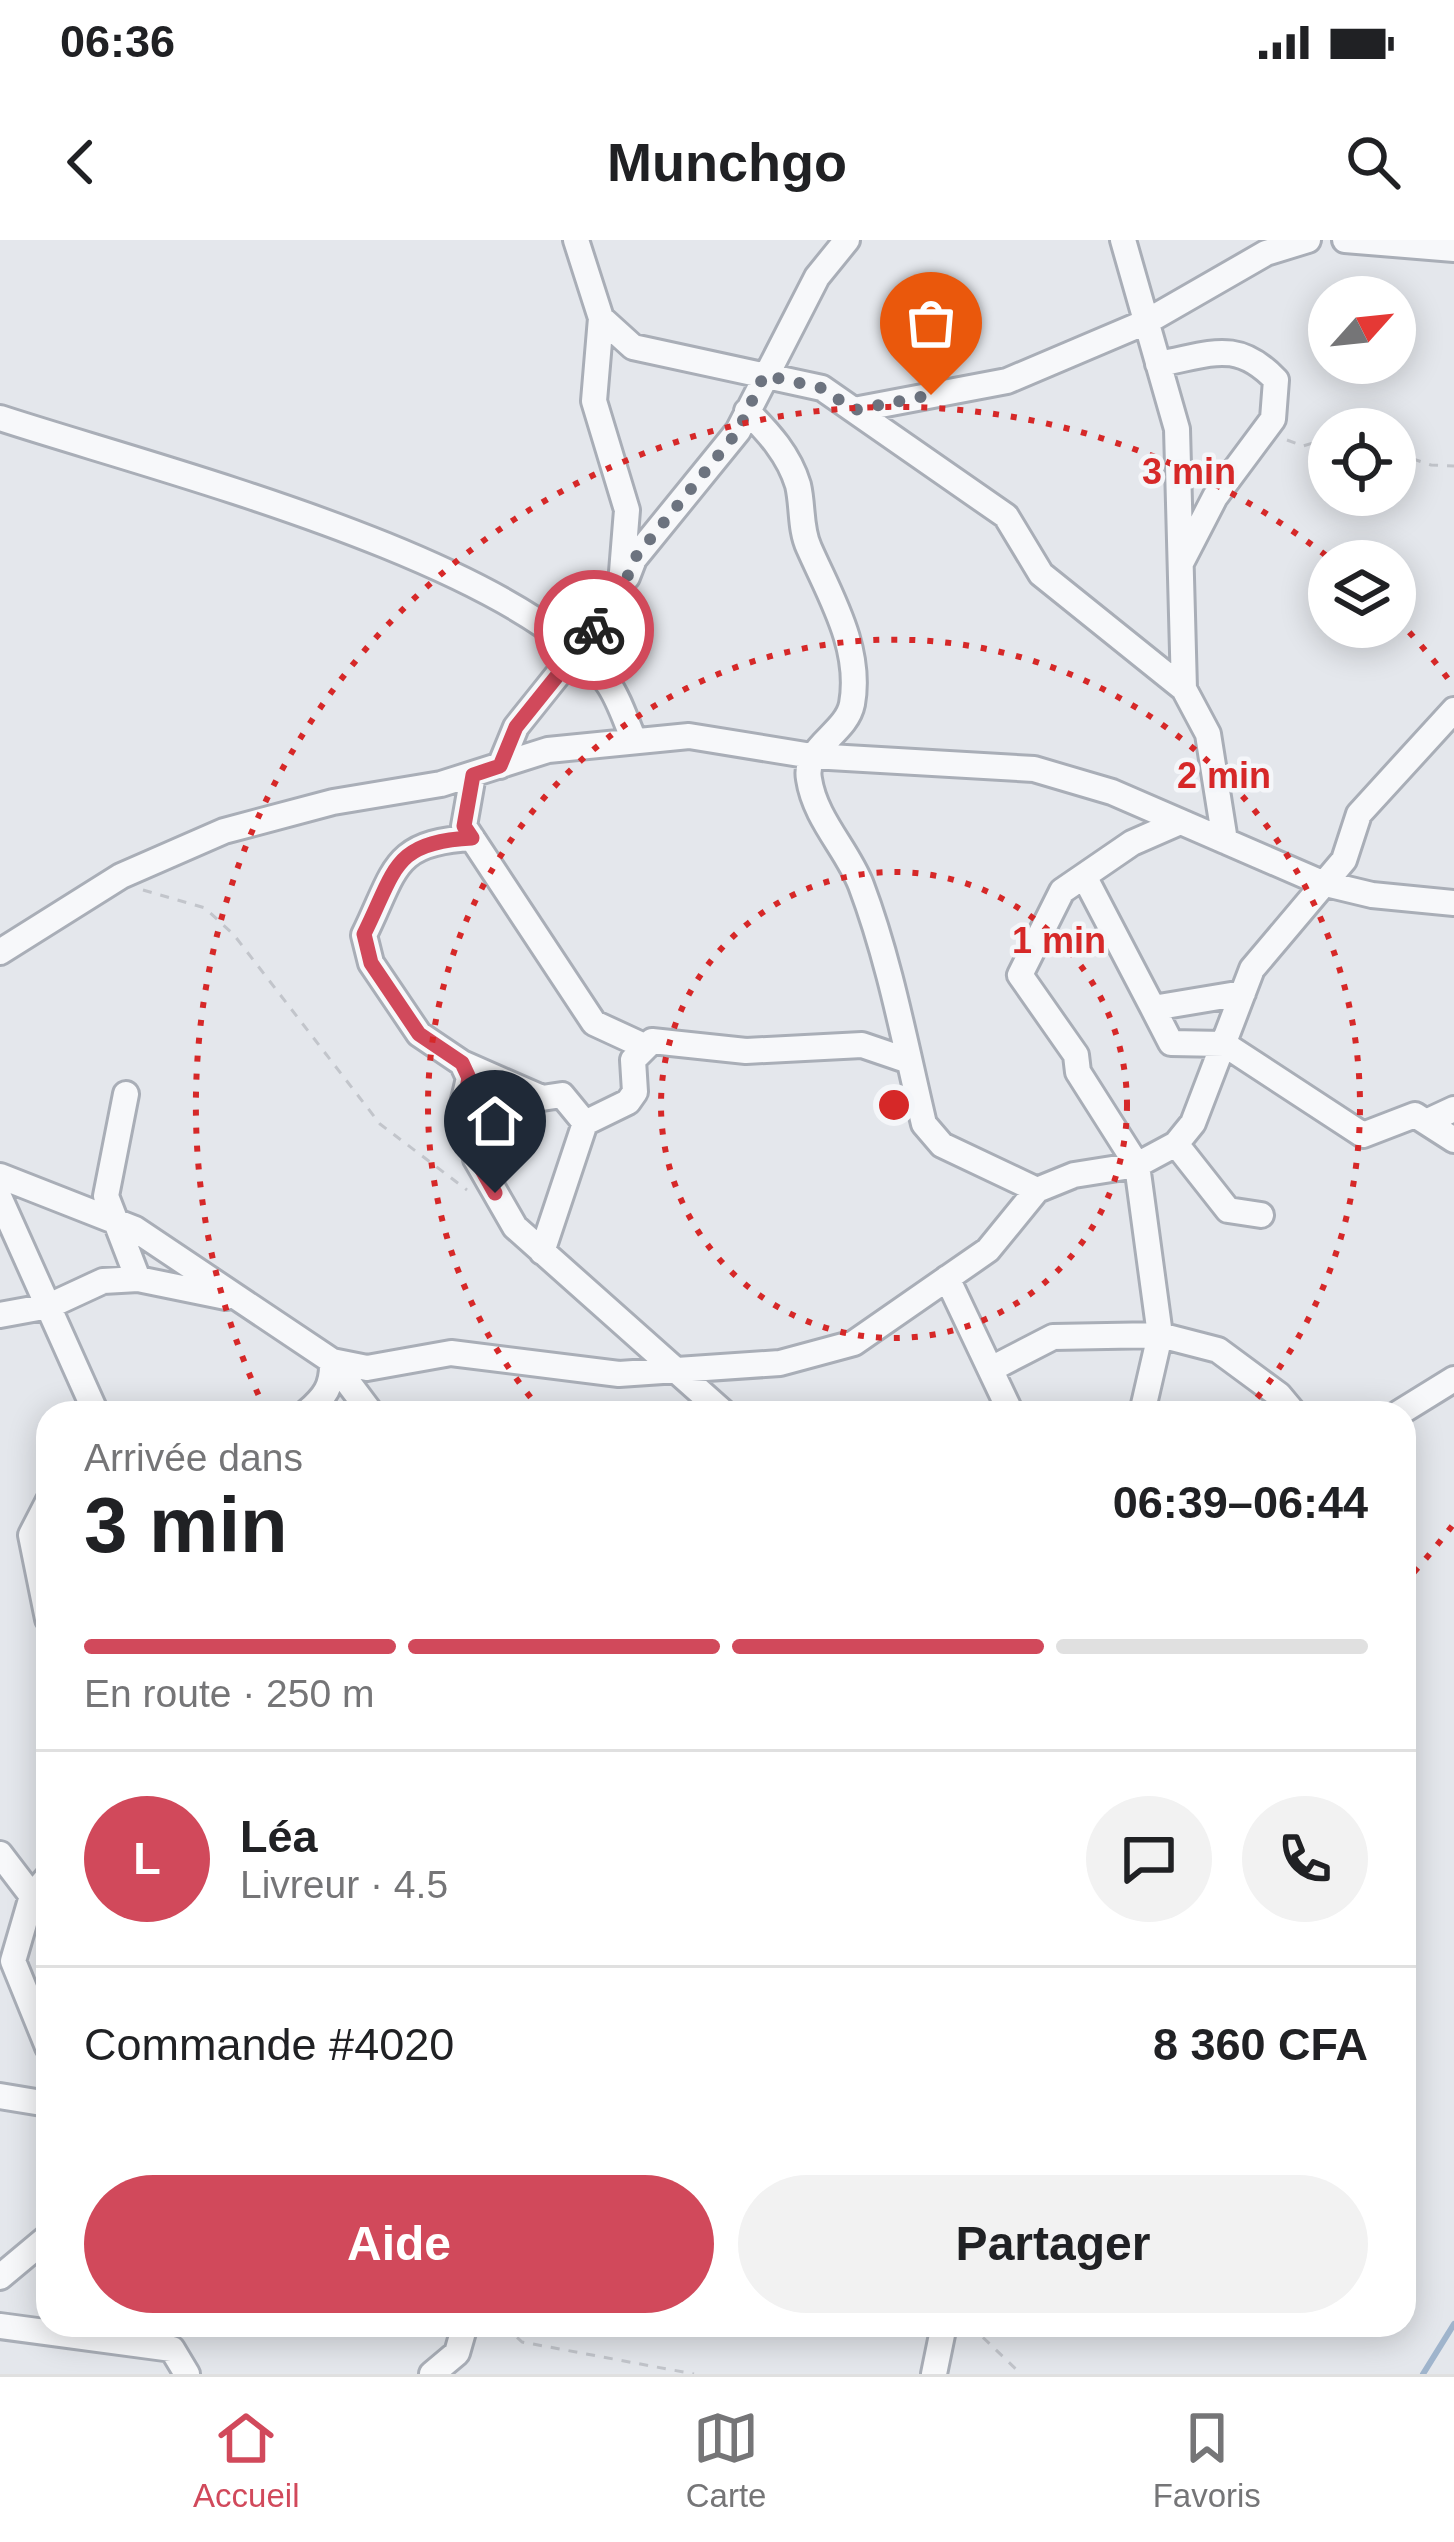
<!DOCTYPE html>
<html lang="fr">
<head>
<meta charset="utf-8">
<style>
	:root { --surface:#fff; --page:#f2f2f2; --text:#202124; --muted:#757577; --line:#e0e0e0; --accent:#d1495b }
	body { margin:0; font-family:Helvetica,sans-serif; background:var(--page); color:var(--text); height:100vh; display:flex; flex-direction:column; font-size:45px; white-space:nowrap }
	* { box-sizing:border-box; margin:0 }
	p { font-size:39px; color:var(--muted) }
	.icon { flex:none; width:66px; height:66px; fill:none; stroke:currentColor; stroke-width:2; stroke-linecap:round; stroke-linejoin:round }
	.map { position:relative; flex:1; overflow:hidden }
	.panel { position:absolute; left:36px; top:1161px; width:1380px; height:936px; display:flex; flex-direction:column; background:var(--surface); border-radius:36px; box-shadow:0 6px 30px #0003 }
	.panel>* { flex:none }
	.needle { width:78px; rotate:63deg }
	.buttons { position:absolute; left:1308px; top:36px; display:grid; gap:24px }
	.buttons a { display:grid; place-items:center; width:108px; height:108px; border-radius:50%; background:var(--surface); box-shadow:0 6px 30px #0003; font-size:60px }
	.pin { position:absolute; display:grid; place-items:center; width:102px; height:102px; color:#fff; margin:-123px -51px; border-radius:50% 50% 50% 0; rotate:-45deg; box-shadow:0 0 12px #0007 }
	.pin .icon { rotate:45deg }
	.courier { position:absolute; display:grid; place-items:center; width:120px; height:120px; margin:-60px; border:9px solid #d1495b; border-radius:50%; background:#fff; color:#222; box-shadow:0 3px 15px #0007 }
	.head em { font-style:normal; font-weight:700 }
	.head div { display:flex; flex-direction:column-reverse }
	.head { display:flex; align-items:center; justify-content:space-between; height:204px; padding:0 48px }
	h1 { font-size:78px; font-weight:700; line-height:90px }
	.bar { display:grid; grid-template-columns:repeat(4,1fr); gap:18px 12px; align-content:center; height:144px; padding:0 48px }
	.bar i { height:15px; border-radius:9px; background:var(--line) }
	.bar .current { background:var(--accent) }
	.bar p { grid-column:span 4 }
	.line { display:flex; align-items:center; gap:30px; padding:0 48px; border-top:3px solid var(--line) }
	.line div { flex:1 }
	.round { display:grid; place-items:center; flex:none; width:126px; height:126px; border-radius:63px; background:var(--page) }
	.action { display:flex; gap:24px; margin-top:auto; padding:24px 48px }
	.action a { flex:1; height:138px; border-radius:72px; background:var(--accent); color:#fff; font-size:48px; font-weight:700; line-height:138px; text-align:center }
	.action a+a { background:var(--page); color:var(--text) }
	.status { display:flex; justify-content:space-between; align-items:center; height:84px; padding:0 60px; background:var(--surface); direction:ltr }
	.status svg { height:33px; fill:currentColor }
	header { display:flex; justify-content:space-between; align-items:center; height:156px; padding:0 48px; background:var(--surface); font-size:54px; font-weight:700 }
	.tab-bar { display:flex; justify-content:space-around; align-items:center; height:168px; border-top:3px solid var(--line); background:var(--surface); font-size:33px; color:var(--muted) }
	.tab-bar a { display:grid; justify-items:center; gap:6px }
	.tab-bar .current { color:var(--accent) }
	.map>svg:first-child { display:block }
</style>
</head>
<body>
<div class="status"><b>06:36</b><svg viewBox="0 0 49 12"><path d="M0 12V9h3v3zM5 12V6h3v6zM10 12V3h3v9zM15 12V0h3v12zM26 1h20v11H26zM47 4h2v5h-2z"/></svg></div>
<header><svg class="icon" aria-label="back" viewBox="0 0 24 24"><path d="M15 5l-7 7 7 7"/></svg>Munchgo<svg class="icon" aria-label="search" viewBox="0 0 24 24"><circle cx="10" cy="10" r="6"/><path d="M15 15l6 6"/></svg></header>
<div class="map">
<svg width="1454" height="2134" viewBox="0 0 1454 2134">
	<rect width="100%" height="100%" fill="#e4e7ec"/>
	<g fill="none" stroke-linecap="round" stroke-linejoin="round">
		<path stroke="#9fb4cc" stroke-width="6" d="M1423,2134L1454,2084"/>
		<g stroke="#a9aeb7" stroke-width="30">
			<path id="minor" d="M1123,0L1177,189L1184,449
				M1345,0L1454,9
				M601,78L633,107L822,148L1006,276L1041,334L1184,449L1208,494L1225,601
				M1158,124C1210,115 1236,98 1276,140L1273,179L1215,257L1182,321
				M854,170L1007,141L1146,82L1266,13L1308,0
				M747,171C769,193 789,215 798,245C803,266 800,289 809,308C830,356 862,408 852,464C846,494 803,507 809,539C815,579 847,609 861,645C890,722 905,804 924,884L942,905L1037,950
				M0,178C152,228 513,318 607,442C619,458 626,482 634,500
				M627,337L634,319L738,191L817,37L847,0
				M500,526L516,487L620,357L627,270L594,161L601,78L576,0
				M473,535L464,586L594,783L646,807
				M472,598C392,602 396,630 364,695L371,723L419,794L462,823L469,838L463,864L476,919L515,987L724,1173
				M1084,636L1153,768L1243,753
				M0,712L121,636L224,591L333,562L441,544L548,510L689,496L812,516L1034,529L1112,552L1322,643L1372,655L1454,663
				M1153,768L1171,803L1224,804L1363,895L1415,875L1454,900
				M462,823L542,858L562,855L585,883L542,1012
				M126,854L106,956L138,1039
				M1426,882L1454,869
				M585,883L628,862L635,852L633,820L652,801L746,811L862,805L909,821
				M1176,904L1228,970L1261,975
				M0,936L135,989L332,1121L367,1128L451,1113L619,1134L780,1123L854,1103L988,1010L1037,950L1074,935L1137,925L1176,904L1193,883L1252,729L1344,620L1359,574L1454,470
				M0,959L96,1173
				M947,1038L1011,1173
				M0,1075L49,1066L103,1041L138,1039L226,1057
				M332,1121L371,1173
				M993,1128L1053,1097L1160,1095L1218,1110L1279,1155L1294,1173
				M306,1173C325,1157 333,1146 332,1121
				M1142,1173L1160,1095L1137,925L1078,832L1076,815L1020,735L1062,651L1132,603L1180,582
				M1399,1173L1454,1139
				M48,1262L31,1295L48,1379
				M0,1614L32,1656L13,1721L48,1807
				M32,1656L48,1637
				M0,1856L48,1864
				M0,2037L48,1997
				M0,2086L172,2109L187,2134
				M432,2134L457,2113L465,2085
				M934,2134L944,2085"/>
		</g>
		<path stroke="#c2c5cb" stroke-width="3" stroke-dasharray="9 9" stroke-linecap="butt" d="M1287,200L1303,206L1329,198
			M1395,213L1431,225L1454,226
			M143,650L205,668L234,695L380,884L467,950
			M504,2085L522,2102L694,2134
			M970,2085L1021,2134"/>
		<use href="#minor" stroke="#f7f8fa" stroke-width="24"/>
	</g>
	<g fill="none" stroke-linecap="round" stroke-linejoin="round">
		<path stroke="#6c737f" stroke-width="12" stroke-dasharray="0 21.6" d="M594,390L620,357L634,319L738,191L764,135L822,148L854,170L931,155"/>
		<path stroke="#d1495b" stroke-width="15" d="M495,953L476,919L464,864L469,838L462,823L419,794L371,723L364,694C396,630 392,602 472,598L464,586L473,535L500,526L516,487L594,390"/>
	</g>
	<g fill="none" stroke="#d62828" stroke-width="6" stroke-dasharray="6 12">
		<circle cx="894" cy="865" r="233"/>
		<path d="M542 1171A466 466 0 1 1 1246 1171"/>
		<path d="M1452 1286A699 699 0 0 1 1405 1342M266 1171A699 699 0 0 1 1329 318M1397 379A699 699 0 0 1 1452 444"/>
	</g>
	<circle cx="894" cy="865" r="18" fill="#d62828" stroke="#f4f6f9" stroke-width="6"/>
	<g font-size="36" text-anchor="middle" font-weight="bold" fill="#d62828" stroke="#f4f6f9" stroke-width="9" stroke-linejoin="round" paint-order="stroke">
		<text x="1189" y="244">3 min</text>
		<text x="1224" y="548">2 min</text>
		<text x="1059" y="713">1 min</text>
	</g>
</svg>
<div class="buttons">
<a><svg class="needle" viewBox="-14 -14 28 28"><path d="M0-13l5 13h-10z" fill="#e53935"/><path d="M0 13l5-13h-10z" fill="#757577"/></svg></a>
<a><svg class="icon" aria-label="locate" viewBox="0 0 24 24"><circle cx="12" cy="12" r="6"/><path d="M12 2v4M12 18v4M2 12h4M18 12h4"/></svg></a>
<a><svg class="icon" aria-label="layers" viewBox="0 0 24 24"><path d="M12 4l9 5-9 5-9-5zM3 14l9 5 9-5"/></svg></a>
</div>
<div class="pin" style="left:931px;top:155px;background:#ea580c"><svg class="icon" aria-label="bag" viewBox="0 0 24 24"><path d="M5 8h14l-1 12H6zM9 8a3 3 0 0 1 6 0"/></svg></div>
<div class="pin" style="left:495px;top:953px;background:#1f2937"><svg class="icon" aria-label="home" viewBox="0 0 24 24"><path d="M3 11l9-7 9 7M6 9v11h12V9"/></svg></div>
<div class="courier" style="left:594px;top:390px"><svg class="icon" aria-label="bike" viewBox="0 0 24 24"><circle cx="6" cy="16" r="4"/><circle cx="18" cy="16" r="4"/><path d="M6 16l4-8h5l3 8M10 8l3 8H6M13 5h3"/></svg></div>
<section class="panel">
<div class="head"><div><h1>3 min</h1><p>Arrivée dans</p></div><em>06:39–06:44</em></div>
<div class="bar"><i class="current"></i><i class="current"></i><i class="current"></i><i></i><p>En route · 250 m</p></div>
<div class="line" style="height:216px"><b class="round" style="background:var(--accent);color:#fff">L</b><div><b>Léa</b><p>Livreur · 4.5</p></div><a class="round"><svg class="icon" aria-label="chat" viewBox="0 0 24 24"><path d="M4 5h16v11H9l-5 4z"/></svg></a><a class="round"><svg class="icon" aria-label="phone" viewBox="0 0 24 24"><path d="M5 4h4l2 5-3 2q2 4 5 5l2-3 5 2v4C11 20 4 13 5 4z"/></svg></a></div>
<div class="line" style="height:156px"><div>Commande #4020</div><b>8 360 CFA</b></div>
<div class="action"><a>Aide</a><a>Partager</a></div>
</section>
</div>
<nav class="tab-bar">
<a class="current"><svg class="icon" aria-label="home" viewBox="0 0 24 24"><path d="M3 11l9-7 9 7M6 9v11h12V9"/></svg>Accueil</a>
<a><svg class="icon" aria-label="map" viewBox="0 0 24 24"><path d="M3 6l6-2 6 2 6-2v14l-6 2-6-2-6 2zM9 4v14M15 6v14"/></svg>Carte</a>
<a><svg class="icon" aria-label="saved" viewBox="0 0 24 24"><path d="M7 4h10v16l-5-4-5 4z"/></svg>Favoris</a>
</nav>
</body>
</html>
